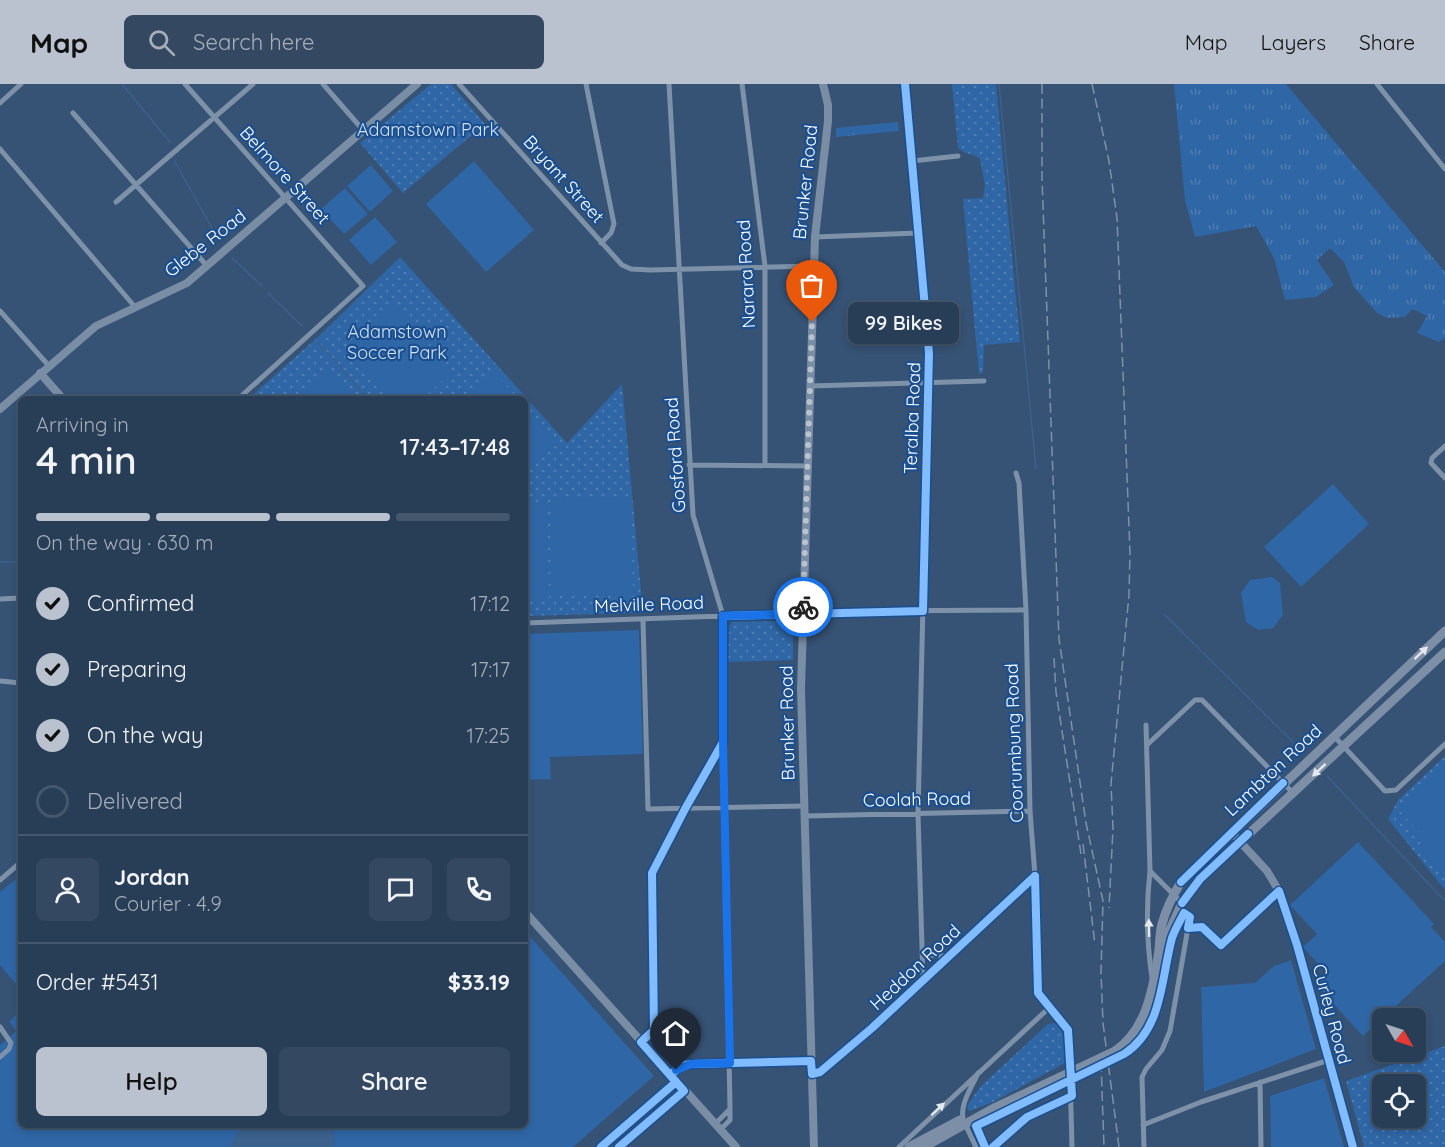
<!DOCTYPE html>
<html lang="en">
<head>
<meta charset="utf-8">
<style>
	:root { --surface:#283e57; --page:#344961; --text:#f1f3f6; --muted:#a5aeba; --line:#44576d; --accent:#b9c2ce }
	body { margin:0; font-family:Quicksand,sans-serif; background:var(--page); color:var(--text); height:100vh; display:flex; flex-direction:column; font-size:22px; white-space:nowrap }
	* { box-sizing:border-box; margin:0 }
	p { font-size:20px; color:var(--muted) }
	.icon { flex:none; width:33px; height:33px; fill:none; stroke:currentColor; stroke-width:2; stroke-linecap:round; stroke-linejoin:round }
	.map { position:relative; flex:1; overflow:hidden }
	.side { position:absolute; left:18px; top:312px; width:510px; height:732px; display:flex; flex-direction:column; background:var(--surface); border-radius:9px; box-shadow:0 3px 9px #0003,0 0 0 2px var(--line) }
	.side>* { flex:none }
	.needle { width:39px; rotate:129deg }
	.tools { position:absolute; left:1372px; top:924px; display:grid; gap:12px }
	.tools a { display:grid; place-items:center; width:54px; height:54px; border-radius:9px; background:var(--surface); box-shadow:0 3px 9px #0003,0 0 0 2px var(--line); font-size:30px }
	.pin { position:absolute; display:grid; place-items:center; width:51px; height:51px; color:#fff; margin:-62px -26px; border-radius:50% 50% 50% 0; rotate:-45deg; box-shadow:0 0 6px #0007 }
	.pin .icon { rotate:45deg }
	.courier { position:absolute; display:grid; place-items:center; width:60px; height:60px; margin:-30px; border:4px solid #1a73e8; border-radius:50%; background:#fff; color:#222; box-shadow:0 2px 8px #0007 }
	.bubble { position:absolute; height:42px; border-radius:9px; background:var(--surface); box-shadow:0 3px 9px #0003,0 0 0 2px var(--line); font-size:20px; font-weight:600; line-height:42px; text-align:center }
	.summary em { font-style:normal; font-weight:600 }
	.summary div { display:flex; flex-direction:column-reverse }
	.summary { display:flex; align-items:center; justify-content:space-between; height:102px; padding:0 18px }
	h1 { font-size:39px; font-weight:600; line-height:45px }
	.bar { display:grid; grid-template-columns:repeat(4,1fr); gap:9px 6px; align-content:center; height:72px; padding:0 18px }
	.bar i { height:8px; border-radius:4px; background:var(--line) }
	.bar .on { background:var(--accent) }
	.bar p { grid-column:span 4 }
	.line { display:flex; align-items:center; gap:15px; padding:0 18px; border-top:2px solid var(--line) }
	.line div { flex:1 }
	.round { display:grid; place-items:center; flex:none; width:63px; height:63px; border-radius:9px; background:var(--page) }
	ol { padding:0 18px; list-style:none }
	li { display:flex; align-items:center; gap:18px; height:66px }
	li p { margin-inline-start:auto }
	li .icon { padding:6px; border-radius:50%; background:var(--accent); color:#111; stroke-width:4 }
	li:last-child { color:var(--muted) }
	li i { width:33px; height:33px; border:3px solid var(--line); border-radius:50% }
	.button { display:flex; gap:12px; margin-top:auto; padding:12px 18px }
	.button a { flex:1; height:69px; border-radius:9px; background:var(--accent); color:#111; font-size:24px; font-weight:600; line-height:69px; text-align:center }
	.button a+a { background:var(--page); color:var(--text) }
	header { display:flex; align-items:center; gap:36px; box-sizing:border-box; height:84px; padding:0 30px; background:var(--accent); color:#111 }
	header strong { font-size:28px }
	nav { display:flex; gap:33px; margin-inline-start:auto; font-size:21px }
	.search { width:420px; height:54px; background:var(--page); display:flex; align-items:center; gap:15px; box-sizing:border-box; padding:0 21px; border-radius:9px; color:var(--muted); font-size:22px }
	.map>svg:first-child { display:block }
</style>
</head>
<body>
<header>
<strong>Map</strong>
<div class="search"><svg class="icon" aria-label="search" viewBox="0 0 24 24"><circle cx="10" cy="10" r="6"/><path d="M15 15l6 6"/></svg>Search here</div>
<nav><a>Map</a><a>Layers</a><a>Share</a></nav>
</header>
<div class="map">
<svg width="1445" height="1063" viewBox="0 0 1445 1063">
	<defs>
		<pattern id="grass-tufts" width="24" height="20" patternUnits="userSpaceOnUse" patternTransform="scale(1.5)"><rect width="24" height="20" fill="#2f66a5"/><path d="M3 7l-1-3M5 7V3M7 7l1-3M15 17l-1-3M17 17v-4M19 17l1-3" fill="none" stroke="#4e7db2"/></pattern>
		<pattern id="park-dots" width="8" height="8" patternUnits="userSpaceOnUse" patternTransform="scale(1.5)"><rect width="8" height="8" fill="#2f66a5"/><path d="M2 2h.1M6 6h.1" fill="none" stroke="#4e7db2" stroke-width="1.8" stroke-linecap="round"/></pattern>
	</defs>
	<rect width="100%" height="100%" fill="#365274"/>
	<path fill="url(#grass-tufts)" d="M1174,0H1286L1445,188V254L1439,258L1417,249L1427,232L1412,225L1405,233L1387,234L1377,229L1354,203L1344,178L1330,164L1317,176L1334,201L1316,213L1285,216L1274,174L1256,142L1195,153L1185,116Z
		M898,38L899,47L836,53V44Z"/>
	<path fill="url(#park-dots)" fill-rule="evenodd" d="M431,0H451L485,40L403,109L360,59Z
		M952,0H996L1020,258L984,261L983,288L979,290L963,115L983,114L985,102L980,75C972,69 965,70 958,64Z
		M400,173L567,359L622,300L643,529L525,532V315H248L319,252Z
		M793,537V576L728,578L729,543L732,538Z
		M1445,672V806L1388,735L1398,716Z
		M1053,939L1058,941L1063,950L1065,979L991,1019L970,1027L968,1026L967,1022L980,1003L1048,940Z
		M1445,962V1063H1364L1346,997ZM1383,1000H1416V1034H1383Z"/>
	<path fill="#2f66a5" d="M474,77L534,146L486,188L426,120Z
		M371,81L393,107L370,128L347,102Z
		M345,104L368,130L344,150L321,125Z
		M375,133L397,158L371,181L349,156Z
		M394,223L453,287L422,315H389L345,267Z
		M330,286L354,315H296Z
		M495,289L518,315H465Z
		M525,323L557,360L525,387Z
		M1333,400L1369,440L1301,503L1264,463Z
		M631,414L633,510L553,512L551,416Z
		M547,418L549,514L525,515V419Z
		M1272,493L1280,499L1283,531L1273,544L1258,546L1246,538L1241,509L1250,496Z
		M639,546L643,670L550,673L551,695L525,696V550Z
		M1445,680V794L1422,769L1419,748L1398,725Z
		M1358,758L1434,840L1431,843L1445,858V877L1363,952L1316,901L1327,890L1303,863L1317,850L1290,821Z
		M21,791V906L0,881V808Z
		M525,847L654,992L573,1063H0V961L16,947L9,938L21,926V1041H525Z
		M1291,876L1316,965L1204,1008L1201,903L1255,899L1274,882Z
		M1324,994L1344,1063H1271L1270,1012Z"/>
	<path fill="#3b618d" d="M250,1041H331C333,1049 336,1055 333,1063H230L238,1048Z"/>
	<g fill="none" stroke-linecap="round" stroke-linejoin="round">
		<path stroke="#3b618d" stroke-width="1.5" d="M122,0L170,58
			M999,0L1036,385
			M174,76L218,155
			M232,174L262,202
			M268,209L302,242
			M317,257L368,315
			M0,478H21
			M1164,530L1300,665
			M1327,692L1445,817"/>
		<path stroke="#7d92a8" stroke-width="5" d="M185,0L363,202L238,315
			M323,0L363,46
			M459,0L622,181L631,185L650,186L814,182
			M586,0L614,140L611,149L601,159
			M669,0L693,431L723,532V658L730,1023V1036L720,1046
			M742,0L765,182V380
			M905,0L929,269L918,730L923,896
			M1377,0L1445,85
			M0,19L21,0
			M73,29L207,182
			M0,65L135,223
			M912,77L958,72
			M116,118L253,0
			M815,153L918,149
			M0,227L49,282
			M865,234H926
			M810,302L984,297
			M1445,362L1432,374L1431,379L1445,394
			M689,381L808,382
			M1016,389L1019,399L1026,526L1030,727L1035,792L1038,909L1065,940L1069,951L1072,1063
			M0,515L21,514
			M643,536L648,725L805,722
			M525,539L863,527L1026,526
			M0,597L21,599
			M1146,641L1150,787C1146,822 1147,860 1152,894
			M1333,651L1385,707L1396,706L1445,660
			M1148,660L1195,616H1202L1294,710
			M805,732L1030,727
			M1150,787L1182,819
			M0,796L21,778
			M924,871L949,872
			M0,943L11,959L9,965L0,973
			M641,958L654,946L652,789L685,725L723,659
			M812,990L820,988L831,980L1035,792
			M670,991L683,981L691,980L811,977
			M1260,998L1261,1063
			M963,1034C960,1020 972,1003 978,989
			M715,1040L730,1025
			M965,1040L976,1063
			M1143,1041L1201,1018L1329,976
			M601,1063L676,998
			M619,1063L684,1007
			M899,1063L1050,923
			M1144,1063L1142,993L1146,985L1162,966L1170,947L1188,844L1202,843L1221,861L1279,807"/>
		<path stroke="#798da4" stroke-width="8" d="M40,289L63,315
			M0,325L96,242L187,199L417,0
			M1231,748L1267,787L1279,807L1297,861L1353,1063
			M525,828L736,1063
			M814,1063L801,605L815,153L828,37V21L823,0"/>
		<path stroke="#7d8ea7" stroke-width="9" d="M1162,863L1182,819L1200,795L1445,568
			M1115,967C1145,947 1153,907 1158,873C1160,862 1159,851 1162,840C1166,825 1173,811 1181,798L1445,547
			M909,1063L960,1036
			M924,1063L996,1023L1060,993"/>
		<path stroke="#7e92a7" stroke-width="1.5" stroke-dasharray="10 4.5" stroke-linecap="butt" d="M1042,0V94L1059,555L1086,739L1103,817L1101,888L1103,939L1119,1063
			M1092,0L1109,77L1117,134L1130,469L1129,511L1111,700L1113,744L1109,824
			M1054,574L1056,608L1081,770
			M1083,760L1095,861
			M1101,978L1104,1063"/>
		<path stroke="#7d8ea7" stroke-width="9" d="M1060,993L1115,967"/>
		<g stroke="#1b4f8f" stroke-width="11">
			<path id="cycleway" d="M1181,798L1283,699
				M1182,819L1200,795L1248,750
				M670,991L683,981L691,980L811,977L812,990L820,988L872,944L1035,792
				M601,1063L676,998
				M619,1063L684,1007L641,958L654,946L652,789L685,725L723,658V532L923,527L929,269L905,0
				M985,1063L976,1042L1124,970C1163,945 1161,894 1172,854C1175,845 1180,837 1184,829L1190,833L1188,844L1202,843L1221,861L1279,807L1297,861L1353,1063
				M993,1063L1027,1033L1072,1012L1068,946L1038,909L1035,792"/>
		</g>
		<use href="#cycleway" stroke="#80bcff" stroke-width="8"/>
	</g>
	<defs><path id="oneway-solid" d="M-6-.8H1V-3.2L6.5 0L1 3.2V.8H-6Z" transform="scale(1.5)"/></defs>
	<g fill="#e5e8ed">
		<use href="#oneway-solid" transform="translate(1421 569) rotate(-43)"/>
		<use href="#oneway-solid" transform="translate(1319 686) rotate(137)"/>
	</g>
	<g fill="#e5e9ee">
		<use href="#oneway-solid" transform="translate(1149 844) rotate(-91)"/>
		<use href="#oneway-solid" transform="translate(938 1025) rotate(-43)"/>
	</g>
	<g fill="none" stroke-linecap="round" stroke-linejoin="round">
		<path stroke="#b9c2ce" stroke-width="6" stroke-dasharray="0 10.8" d="M803,523L812,238"/>
		<path stroke="#1a73e8" stroke-width="8" d="M676,986L691,980L730,979L723,658V532L803,530V523"/>
	</g>
	<g text-anchor="middle" dominant-baseline="central" stroke-width="4.5" stroke-linejoin="round" paint-order="stroke">
		<g font-size="18" fill="#cfe3fa" stroke="#1b4f8f">
			<text x="428" y="45">Adamstown Park</text>
			<text x="397" y="247">Adamstown<tspan x="397" dy="21">Soccer Park</tspan></text>
		</g>
		<g font-size="18" fill="#fff" stroke="#1b4f8f">
			<text transform="translate(285 91) rotate(48)">Belmore Street</text>
			<text transform="translate(564 95) rotate(48)">Bryant Street</text>
			<text transform="translate(805 98) rotate(-84)">Brunker Road</text>
			<text transform="translate(205 159) rotate(-38)">Glebe Road</text>
			<text transform="translate(746 190) rotate(-93)">Narara Road</text>
			<text transform="translate(912 334) rotate(-88)">Teralba Road</text>
			<text transform="translate(675 371) rotate(-94)">Gosford Road</text>
			<text transform="translate(649 520) rotate(-2)">Melville Road</text>
			<text transform="translate(787 639) rotate(-91)">Brunker Road</text>
			<text transform="translate(1014 659) rotate(-92)">Coorumbung Road</text>
			<text transform="translate(1273 686) rotate(-43)">Lambton Road</text>
			<text transform="translate(917 715) rotate(-1)">Coolah Road</text>
			<text transform="translate(915 883) rotate(-43)">Heddon Road</text>
			<text transform="translate(1332 930) rotate(75)">Curley Road</text>
		</g>
	</g>
</svg>
<div class="tools">
<a><svg class="needle" viewBox="-14 -14 28 28"><path d="M0-13l5 13h-10z" fill="#e53935"/><path d="M0 13l5-13h-10z" fill="#a5aeba"/></svg></a>
<a><svg class="icon" aria-label="locate" viewBox="0 0 24 24"><circle cx="12" cy="12" r="6"/><path d="M12 2v4M12 18v4M2 12h4M18 12h4"/></svg></a>
</div>
<div class="pin" style="left:812px;top:238px;background:#ea580c"><svg class="icon" aria-label="bag" viewBox="0 0 24 24"><path d="M5 8h14l-1 12H6zM9 8a3 3 0 0 1 6 0"/></svg></div>
<div class="pin" style="left:676px;top:986px;background:#1f2937"><svg class="icon" aria-label="home" viewBox="0 0 24 24"><path d="M3 11l9-7 9 7M6 9v11h12V9"/></svg></div>
<div class="courier" style="left:803px;top:523px"><svg class="icon" aria-label="bike" viewBox="0 0 24 24"><circle cx="6" cy="16" r="4"/><circle cx="18" cy="16" r="4"/><path d="M6 16l4-8h5l3 8M10 8l3 8H6M13 5h3"/></svg></div>
<div class="bubble" style="left:848px;top:218px;width:111px">99 Bikes</div>
<section class="side">
<div class="summary"><div><h1>4 min</h1><p>Arriving in</p></div><em>17:43–17:48</em></div>
<div class="bar"><i class="on"></i><i class="on"></i><i class="on"></i><i></i><p>On the way · 630 m</p></div>
<ol>
<li><svg class="icon" aria-label="check" viewBox="0 0 24 24"><path d="M5 12l5 5 9-10"/></svg>Confirmed<p>17:12</p></li>
<li><svg class="icon" aria-label="check" viewBox="0 0 24 24"><path d="M5 12l5 5 9-10"/></svg>Preparing<p>17:17</p></li>
<li><svg class="icon" aria-label="check" viewBox="0 0 24 24"><path d="M5 12l5 5 9-10"/></svg>On the way<p>17:25</p></li>
<li><i></i>Delivered</li>
</ol>
<div class="line" style="height:108px"><a class="round"><svg class="icon" aria-label="person" viewBox="0 0 24 24"><circle cx="12" cy="8" r="4"/><path d="M4 21q1-7 8-7t8 7"/></svg></a><div><b>Jordan</b><p>Courier · 4.9</p></div><a class="round"><svg class="icon" aria-label="chat" viewBox="0 0 24 24"><path d="M4 5h16v11H9l-5 4z"/></svg></a><a class="round"><svg class="icon" aria-label="phone" viewBox="0 0 24 24"><path d="M5 4h4l2 5-3 2q2 4 5 5l2-3 5 2v4C11 20 4 13 5 4z"/></svg></a></div>
<div class="line" style="height:78px"><div>Order #5431</div><b>$33.19</b></div>
<div class="button"><a>Help</a><a>Share</a></div>
</section>
</div>
</body>
</html>
